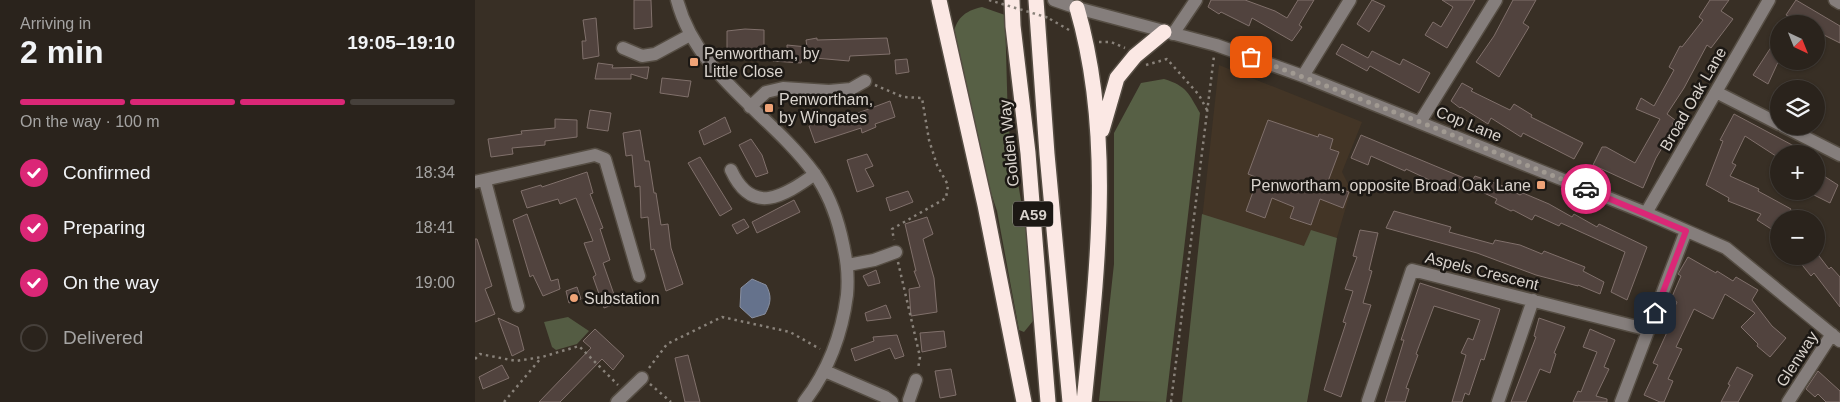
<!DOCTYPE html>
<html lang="en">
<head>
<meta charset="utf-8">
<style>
	:root { --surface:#2a231c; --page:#362f29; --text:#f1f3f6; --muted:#a5a4a3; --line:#46403b; --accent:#db2777 }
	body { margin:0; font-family:Helvetica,sans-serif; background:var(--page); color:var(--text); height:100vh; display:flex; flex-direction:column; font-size:19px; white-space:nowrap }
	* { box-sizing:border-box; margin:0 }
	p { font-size:16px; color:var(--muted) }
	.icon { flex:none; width:28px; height:28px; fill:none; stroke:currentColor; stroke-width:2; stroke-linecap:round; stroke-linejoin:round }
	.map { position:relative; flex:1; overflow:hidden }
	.side { display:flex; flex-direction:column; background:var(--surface); width:475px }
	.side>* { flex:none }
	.needle { width:32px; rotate:137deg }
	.fabs { position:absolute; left:1295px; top:15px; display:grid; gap:10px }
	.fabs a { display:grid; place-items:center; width:55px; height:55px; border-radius:50%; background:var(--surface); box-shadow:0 1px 4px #0004,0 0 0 1px var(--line); font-size:25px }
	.pin { position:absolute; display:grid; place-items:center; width:42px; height:42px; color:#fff; margin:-21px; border-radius:10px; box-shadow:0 2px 8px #0006 }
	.courier { position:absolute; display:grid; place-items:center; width:50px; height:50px; margin:-25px; border:4px solid #db2777; border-radius:50%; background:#fff; color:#222; box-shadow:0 1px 6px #0007 }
	.headline em { font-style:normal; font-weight:800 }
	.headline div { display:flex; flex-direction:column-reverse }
	.headline { display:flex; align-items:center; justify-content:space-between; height:85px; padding:0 20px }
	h1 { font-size:32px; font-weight:800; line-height:38px }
	.bar { display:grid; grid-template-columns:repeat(4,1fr); gap:8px 5px; align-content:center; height:60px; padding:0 20px }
	.bar i { height:6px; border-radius:4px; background:var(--line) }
	.bar .current { background:var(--accent) }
	.bar p { grid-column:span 4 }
	ol { padding:0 20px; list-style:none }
	li { display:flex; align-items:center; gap:15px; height:55px }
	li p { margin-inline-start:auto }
	li .icon { padding:5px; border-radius:50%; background:var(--accent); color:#fff; stroke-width:4 }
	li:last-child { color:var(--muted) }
	li i { width:28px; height:28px; border:2px solid var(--line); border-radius:50% }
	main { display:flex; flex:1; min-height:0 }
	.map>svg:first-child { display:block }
</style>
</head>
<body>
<main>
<section class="side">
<div class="headline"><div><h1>2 min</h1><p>Arriving in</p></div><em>19:05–19:10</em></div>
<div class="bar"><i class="current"></i><i class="current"></i><i class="current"></i><i></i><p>On the way · 100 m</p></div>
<ol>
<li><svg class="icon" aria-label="check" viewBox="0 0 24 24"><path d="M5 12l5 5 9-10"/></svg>Confirmed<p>18:34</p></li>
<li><svg class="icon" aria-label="check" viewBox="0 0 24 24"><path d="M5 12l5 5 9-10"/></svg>Preparing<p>18:41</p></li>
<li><svg class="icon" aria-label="check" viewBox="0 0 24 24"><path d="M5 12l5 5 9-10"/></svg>On the way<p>19:00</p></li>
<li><i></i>Delivered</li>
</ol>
</section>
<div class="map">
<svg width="1365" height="402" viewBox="0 0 1365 402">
	<rect width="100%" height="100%" fill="#382f25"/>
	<path fill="#433526" d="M744,65L887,122L867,172L876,190L860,244L832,402H707Z"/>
	<path fill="#545c43" d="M727,214L829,246L836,230L862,238L832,402H707Z
		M93,317L114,331L102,344L81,350L77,347L69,322Z"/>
	<path fill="#576045" d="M507,7L530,15L533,124L551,230L558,321L549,332L544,330L522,211L506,163L478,38C480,19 489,11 507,7Z
		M689,79C712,86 714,94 725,113L691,402L624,401L639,264V133L666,83Z"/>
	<path fill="#65728c" stroke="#888fa0" d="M277,279L291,285C297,296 296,303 290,314L277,318L265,307L266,288Z"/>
	<path fill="#51433e" stroke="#80706b" d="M159,0H176L177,27L159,29Z
		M736,0H770L800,11L812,18L823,0H839L824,25L827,27L817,41L777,18L774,26L746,12L744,14L733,7Z
		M897,0L910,6L894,32L882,24Z
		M967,0H1000L972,48L950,35L958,22L966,27L978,7Z
		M1038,0H1061L1048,23L1054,27L1024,77L1001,62L1019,36Z
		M1235,0H1254L1246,11L1258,19L1236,48L1232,45L1209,88L1192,114L1200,120L1197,124L1200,126L1181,158L1168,188L1118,165L1127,147H1131L1160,163L1185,119L1161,109L1166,98L1179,106L1199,70L1194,67L1205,46L1207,47L1228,20L1224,17Z
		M1321,0L1365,26V43L1343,32L1341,24H1311L1315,17L1311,15Z
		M121,18L124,56L108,59L107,41H111L108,20Z
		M270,29L289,30V48L252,50V31Z
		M1304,35V60L1293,84L1278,75Z
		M342,38V40L412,38L415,54L375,56L374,61L340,58L327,60L326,63L298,61L300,49L312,50V45L332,47L331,40Z
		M867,44L893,58L897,51L925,65L928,59L955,73L944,93L895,66L892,71L861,54Z
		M432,59L434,72L421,74L420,60Z
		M123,63L138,65L137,68L174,67L172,79L156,74V79H120Z
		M187,78L216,81L213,97L185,93Z
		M987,83L998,89L996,91L1035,110L1039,104L1057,115L1056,117L1108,143L1099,159L1048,133L1046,137L1016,118L1013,124L986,107L985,108L976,101Z
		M415,101L420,117L400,124L401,127L387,133L386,128L340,143L334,126L354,119L356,123Z
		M115,110L136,113L133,131L112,128Z
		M1259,114L1334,154H1304V158L1270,136L1257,163L1261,165L1255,176L1284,189L1283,191L1316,209L1310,219H1304V234L1282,220L1286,214L1253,201L1254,198L1231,185L1248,141L1245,140Z
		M250,117L256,132L229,145L224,131Z
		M80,119L102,120V137L70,141V145L37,148L38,154L16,157L13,139L47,134L46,131L80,128Z
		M793,120L843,137L844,134L858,139L855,149L864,152L852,184L874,192L868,208L845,199L836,225L815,218L819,207L797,198L790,218L771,211L783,178L773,174Z
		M165,130L170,161H174L179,193H181L186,225L193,224L196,248L208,284L191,291L179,249L176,250L173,217L166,218L165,186L160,187L157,155L151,156L148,133Z
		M886,135L989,178L982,193L931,169L930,171L896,156L893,165L876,158Z
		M276,139L287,155L293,173L281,177L264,145Z
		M392,154L398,166L390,169L399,186L382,192L372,160Z
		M225,157L257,209L245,216L213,163Z
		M1341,171L1363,185L1355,203L1339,195L1341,191Z
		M112,172L118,193L115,194L128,228L125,229L135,260L128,263L142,303L129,308L118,277L121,275L109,243L118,241L101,198L85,204L83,199L52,208L46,191L66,185L67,187Z
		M1000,176L1028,186L1045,195L1048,193L1074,204L1097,217L1099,214L1122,227L1124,224L1172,247L1152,300L1136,292L1150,252L1086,223L1084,226L1060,215L1057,220L1038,210L1036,211L1020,203L1022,199L994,186Z
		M433,191L438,202L415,211L411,198Z
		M319,200L325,212L282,233L277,222Z
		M919,211L976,227L974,232L1018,244L1020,240L1045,245L1067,254L1069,251L1110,267L1108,271L1129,282L1125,294L1103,285V286L1061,275L1002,253L911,228Z
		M52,214L76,281L83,279L85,289L68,296L58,275L55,277L38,220Z
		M452,217L458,234L448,239L459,278L462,312L436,316L434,289L445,287L439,271H441L430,224Z
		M269,219L274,227L262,234L257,225Z
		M885,230L903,233L894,270L897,271L888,303L896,305L866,397L849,390L871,323L868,322L878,291L870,289L882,257L878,256Z
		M0,239H2L17,286L10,289L20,314L0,322Z
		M1320,256H1344L1354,269L1356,267L1365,277V307L1339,273L1336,276Z
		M1213,257L1241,273L1242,271L1258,281L1261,277L1283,290L1277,300L1297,326L1311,338L1295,357L1282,346L1283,344L1266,327L1280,313L1250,294L1238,319L1219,309L1201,347L1207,349L1193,379L1198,381L1189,402H1185L1169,395L1183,365L1178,363L1193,330L1190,329L1202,302L1196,299L1206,276L1203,274Z
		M401,270L405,283L393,286L388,276Z
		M945,283L1025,309L1009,360L1006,359L994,395L990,393L987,402H977L991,355L986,353L993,338L998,340L1005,320L959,306L941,354L943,355L931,388L934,389L930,402H910L929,340H926Z
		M102,287L106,299L94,303L91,291Z
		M411,305L416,318L392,321L390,313Z
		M23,318L43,327L49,350L37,356Z
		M1064,318L1090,327L1079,353L1081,354L1075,373L1065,369L1051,402H1036L1061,337L1059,336Z
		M120,329L149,356L138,370L127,359L85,402H64L116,348L108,341Z
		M1115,329L1140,340L1129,367L1134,369L1121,396L1132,399V402H1098L1103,391L1106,392L1122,352L1108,347Z
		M469,331L471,347L447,352L445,333Z
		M422,335L429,356L420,359L415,348L380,361L376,349L399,341L398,337Z
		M213,355L225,402H210L200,358Z
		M27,365L34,378L8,389L4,377Z
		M1262,367L1278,375L1263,402H1246L1255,385L1253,384Z
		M476,369L481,395L465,398L460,371Z
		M1343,371L1365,391V402H1351L1343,394L1340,397L1331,389Z"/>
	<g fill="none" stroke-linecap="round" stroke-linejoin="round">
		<g stroke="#554d43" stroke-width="15">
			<path id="minor" d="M202,0C222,76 295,113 339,173C352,191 361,214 366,235C371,256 374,273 372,295C367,334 353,371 329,402
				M579,0L602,8L741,45L828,76L1171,213L1251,248L1365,341
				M1360,0L1365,3
				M698,34L721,0
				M148,48L167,56L180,54L215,35
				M828,76L875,0
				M1241,92L1304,124
				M275,107L291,92L308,88L354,91L376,89L390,81
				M945,122L1021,0
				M1308,126L1365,155
				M256,170C277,216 308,197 340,174
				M10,181L43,306
				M0,182L120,155L130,159L164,276
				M1171,213L1294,0
				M373,265L399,260L421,252
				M350,371L410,397L417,402
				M434,400L441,380
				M893,401L937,270L1174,330
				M142,402L167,378
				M1023,402L1058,300
				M1146,402L1211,231
				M1313,402L1357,334"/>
		</g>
		<g stroke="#554d43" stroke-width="18">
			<path id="highway" d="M464,0L510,205L549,402
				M537,0L538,26L553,153L573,402
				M561,0L572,154L595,402
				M602,8C639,135 622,272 609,402
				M627,130L642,78L660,56L689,32"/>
		</g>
		<path stroke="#89827a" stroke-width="2.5" stroke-dasharray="2.5 4" stroke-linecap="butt" d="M575,19L594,30
			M624,42H636L650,48
			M671,65L692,59L724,95L732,110
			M400,85L428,97L447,98L454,140L462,165L473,185L471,198L417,229L419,240
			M423,262L445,357L443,369
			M0,359L5,354L41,361L67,357L104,346L143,385
			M174,368L192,344L247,317L315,332L345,349
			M175,384L196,402
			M29,402L66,358
			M696,402L739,56"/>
		<use href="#minor" stroke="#857e7c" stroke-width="12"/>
		<use href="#highway" stroke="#fbe8e4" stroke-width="15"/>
		<path stroke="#89827a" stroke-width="2.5" stroke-dasharray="2.5 4" stroke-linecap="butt" d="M514,0L574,18"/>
	</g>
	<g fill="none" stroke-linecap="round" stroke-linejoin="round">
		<path stroke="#a19a92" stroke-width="5" stroke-dasharray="0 9" d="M776,57L945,122L1111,189"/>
		<path stroke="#db2777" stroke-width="6" d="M1111,189L1211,231L1180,313"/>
	</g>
	<g fill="#efa377" stroke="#1c1814" stroke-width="2">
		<rect x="214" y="57" width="10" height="10" rx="2.5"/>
		<rect x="289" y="103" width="10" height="10" rx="2.5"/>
		<rect x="1061" y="180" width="10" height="10" rx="2.5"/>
		<circle cx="99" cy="298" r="5"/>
	</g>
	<g text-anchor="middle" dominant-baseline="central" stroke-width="5" stroke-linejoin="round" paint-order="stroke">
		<rect fill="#1c1814" stroke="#a09b96" stroke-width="1" x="538" y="201.5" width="40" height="25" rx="4"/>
		<g font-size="15" font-weight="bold" fill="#d9d3cd">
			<text x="558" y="214">A59</text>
		</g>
		<g font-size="16" fill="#d9d3cd" stroke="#1c1814" text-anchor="start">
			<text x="229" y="53">Penwortham, by<tspan x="229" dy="18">Little Close</tspan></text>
			<text x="304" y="99">Penwortham,<tspan x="304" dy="18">by Wingates</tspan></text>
			<text x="1056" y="185" text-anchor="end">Penwortham, opposite Broad Oak Lane</text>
			<text x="109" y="298">Substation</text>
		</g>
		<g font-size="16" fill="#d9d3cd" stroke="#1c1814">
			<text transform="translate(1218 99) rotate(-60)">Broad Oak Lane</text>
			<text transform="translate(994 124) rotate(22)">Cop Lane</text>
			<text transform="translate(534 143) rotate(-96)">Golden Way</text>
			<text transform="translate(1007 271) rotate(14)">Aspels Crescent</text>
			<text transform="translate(1322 359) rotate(-57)">Glenway</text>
		</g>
	</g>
</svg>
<div class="fabs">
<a><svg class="needle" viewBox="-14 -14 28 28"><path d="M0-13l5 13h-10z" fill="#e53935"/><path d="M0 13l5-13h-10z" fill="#a5a4a3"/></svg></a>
<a><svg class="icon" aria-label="layers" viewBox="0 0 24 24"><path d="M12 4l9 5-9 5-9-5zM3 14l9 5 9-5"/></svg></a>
<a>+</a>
<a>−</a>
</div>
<div class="pin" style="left:776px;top:57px;background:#ea580c"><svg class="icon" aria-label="bag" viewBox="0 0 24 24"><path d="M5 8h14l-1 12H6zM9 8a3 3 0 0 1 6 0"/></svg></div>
<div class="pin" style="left:1180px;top:313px;background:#1f2937"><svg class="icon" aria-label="home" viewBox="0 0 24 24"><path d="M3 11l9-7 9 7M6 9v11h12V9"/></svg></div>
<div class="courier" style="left:1111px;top:189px"><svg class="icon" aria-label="car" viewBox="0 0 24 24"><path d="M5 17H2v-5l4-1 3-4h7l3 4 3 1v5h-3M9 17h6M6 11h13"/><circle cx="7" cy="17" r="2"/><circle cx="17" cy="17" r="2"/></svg></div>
</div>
</main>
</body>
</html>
